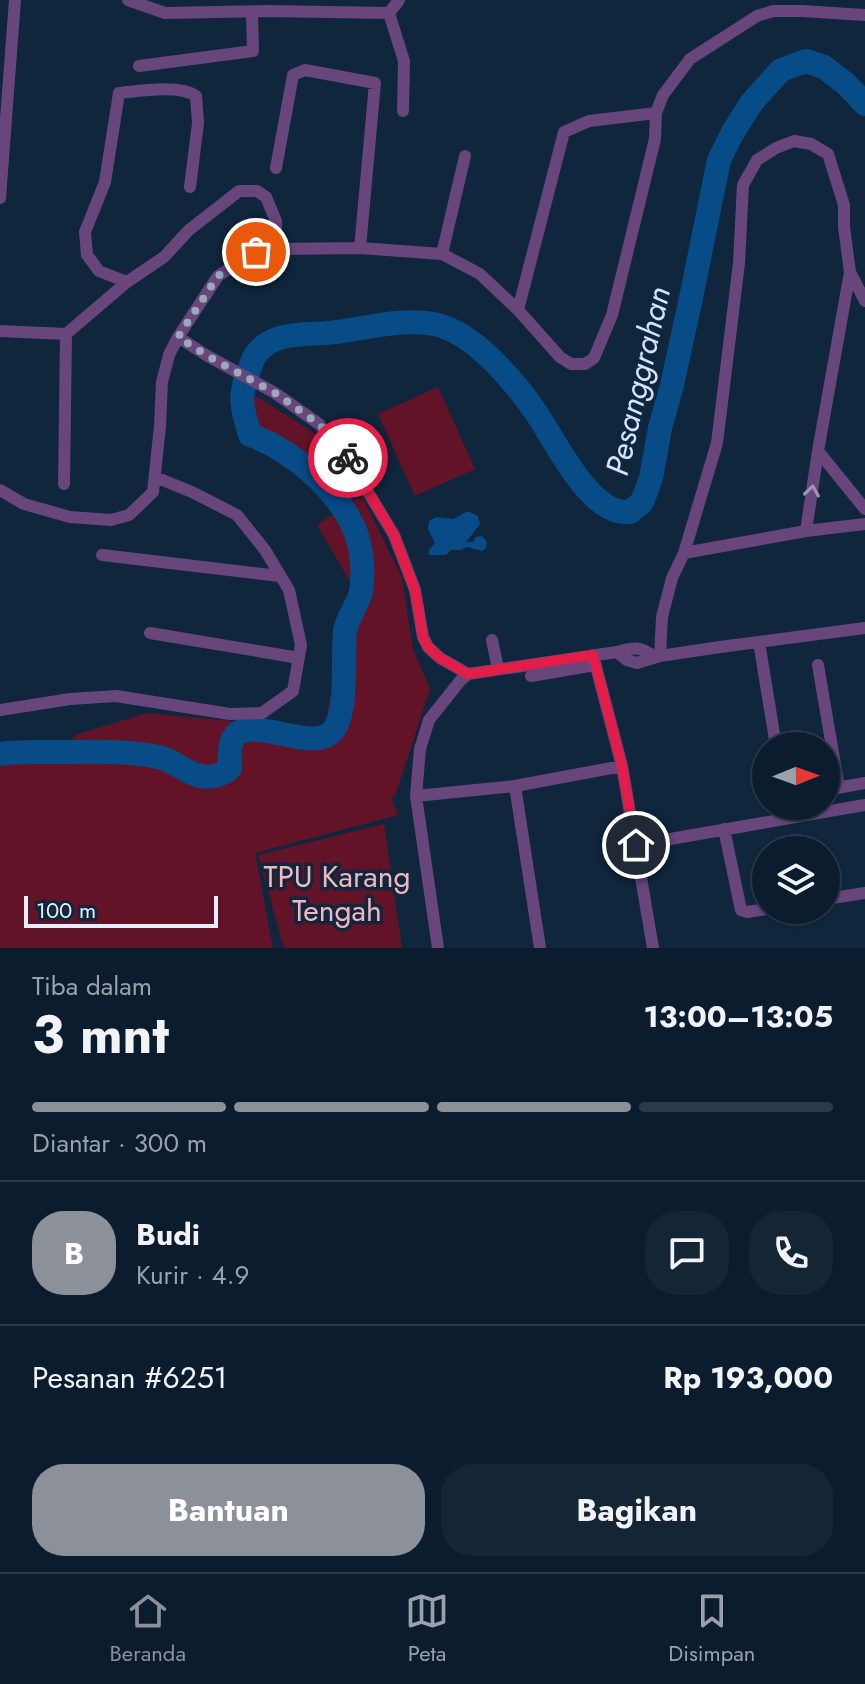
<!DOCTYPE html>
<html lang="id">
<head>
<meta charset="utf-8">
<style>
	:root { --surface:#0b1c2e; --page:#142536; --text:#f1f3f6; --muted:#9aa1aa; --line:#2b3a4a; --accent:#8c9099 }
	body { margin:0; font-family:Jost,sans-serif; background:var(--page); color:var(--text); height:100vh; display:flex; flex-direction:column; font-size:30px; white-space:nowrap }
	* { box-sizing:border-box; margin:0 }
	p { font-size:26px; color:var(--muted) }
	.icon { flex:none; width:44px; height:44px; fill:none; stroke:currentColor; stroke-width:2; stroke-linecap:round; stroke-linejoin:round }
	.map { position:relative; height:948px; overflow:hidden }
	.sheet { display:flex; flex-direction:column; background:var(--surface); flex:1 }
	.sheet>* { flex:none }
	.needle { width:52px; rotate:89deg }
	.fabs { position:absolute; left:752px; top:732px; display:grid; gap:16px }
	.fabs a { display:grid; place-items:center; width:88px; height:88px; border-radius:50%; background:var(--surface); box-shadow:0 2px 6px #0004,0 0 0 2px var(--line); font-size:40px }
	.scale { position:absolute; left:24px; bottom:20px; width:194px; box-sizing:border-box; padding-left:8px; border:4px solid #e4effc; border-top:0; font-size:22px; line-height:28px; white-space:nowrap; color:#e4effc; -webkit-text-stroke:6px #0f263d; paint-order:stroke }
	.pin { position:absolute; display:grid; place-items:center; width:68px; height:68px; color:#fff; margin:-34px; border:4px solid #fff; border-radius:50%; box-shadow:0 2px 8px #0007 }
	.courier { position:absolute; display:grid; place-items:center; width:80px; height:80px; margin:-40px; border:6px solid #e11d48; border-radius:50%; background:#fff; color:#222; box-shadow:0 2px 10px #0007 }
	.summary em { font-style:normal; font-weight:700 }
	.summary div { display:flex; flex-direction:column-reverse }
	.summary { display:flex; align-items:center; justify-content:space-between; height:136px; padding:0 32px }
	h1 { font-size:52px; font-weight:700; line-height:60px }
	.bar { display:grid; grid-template-columns:repeat(4,1fr); gap:12px 8px; align-content:center; height:96px; padding:0 32px }
	.bar i { height:10px; border-radius:6px; background:var(--line) }
	.bar .current { background:var(--accent) }
	.bar p { grid-column:span 4 }
	.line { display:flex; align-items:center; gap:20px; padding:0 32px; border-top:2px solid var(--line) }
	.line div { flex:1 }
	.round { display:grid; place-items:center; flex:none; width:84px; height:84px; border-radius:32px; background:var(--page) }
	.cta { display:flex; gap:16px; margin-top:auto; padding:16px 32px }
	.cta a { flex:1; height:92px; border-radius:32px; background:var(--accent); color:#fff; font-size:32px; font-weight:700; line-height:92px; text-align:center }
	.cta a+a { background:var(--page); color:var(--text) }
	.menu { display:flex; justify-content:space-around; align-items:center; height:112px; border-top:2px solid var(--line); background:var(--surface); font-size:22px; color:var(--muted) }
	.menu a { display:grid; justify-items:center; gap:4px }
	.menu .current { color:var(--accent) }
	.map>svg:first-child { display:block }
</style>
</head>
<body>
<div class="map">
<svg width="865" height="948" viewBox="0 0 865 948">
	<rect width="100%" height="100%" fill="#0f263d"/>
	<path fill="#631327" d="M242,387L319,436L353,501L362,496L402,578L413,649L430,689L395,796L391,798L398,815L255,853L273,948H0V754L62,752L75,735L147,713L324,730L352,585L317,525L342,508C323,477 285,447 250,435L242,411Z
		M438,387L475,469L415,496L378,414Z
		M384,824L402,948H284L258,855Z"/>
	<path fill="#074b87" d="M466,512H470L478,516L480,524L466,542H473L476,537L482,536L487,542L486,548L482,551L467,547L460,550H451L446,555H429V550L435,543L428,529L429,521L436,517L453,519Z"/>
	<g fill="none" stroke-linecap="round" stroke-linejoin="round">
		<path stroke="#074b87" stroke-width="24" d="M0,754C18,751 38,752 56,752C91,752 128,750 162,758C176,762 187,774 201,776C211,778 223,775 230,768C230,761 229,751 231,744C241,705 315,760 335,728C348,707 342,657 345,631C347,617 358,605 361,592C364,571 362,545 353,526C335,487 290,449 250,435C242,409 238,397 249,370C251,365 253,358 256,354C276,329 309,336 336,332C368,328 402,318 434,324C474,332 515,382 537,414C555,441 585,503 618,511C622,512 626,512 630,512L642,502L651,478L660,428L672,385L691,298L719,160L733,132L752,102L781,70L806,61L824,67L846,84L865,104"/>
		<path stroke="#68467c" stroke-width="12" d="M128,0L165,13L267,11L389,13
			M389,13L404,61L403,111
			M389,13L399,0
			M139,66L253,51L252,13
			M276,168L293,75L305,70L375,83L360,248
			M0,198L15,0
			M442,254L465,156
			M850,272L865,301
			M127,282L99,271L87,255L85,232L105,182L119,93C139,91 180,84 196,96L198,123L190,187
			M518,310L564,132L589,121L656,113
			M0,331L66,334L127,282L164,257L189,230L239,191H257L266,197L276,221V249
			M818,451L865,509
			M64,484L66,334
			M0,490L24,504L70,517L111,520L129,515L153,492L160,426L162,382L169,355L178,337
			M684,553L806,531L865,524
			M102,555L280,576
			M150,633L299,658
			M492,640L498,669
			M759,642L776,746
			M617,652L627,660L637,663L660,656L720,647L865,628
			M593,655L622,766L653,948
			M660,656L662,617L672,578L684,553L717,443L739,263L743,185L757,160L776,148L794,141L811,144L828,154L844,205V227L850,272L818,451L806,531
			M818,665L839,788
			M468,674L440,658L428,647L423,637L415,590L394,535L348,459L319,424L275,393L206,355L178,337L218,276L256,252L276,249L360,248L442,254L480,274L518,310L560,357L571,364H585L594,358L612,315L655,139L656,113L663,95L690,59L757,16L773,11H802L865,15
			M531,676L595,665
			M0,710L70,699L116,696L230,714L262,713L293,691L301,645L289,590L265,550L237,515L192,492L155,477
			M515,786L540,948
			M826,790L865,783
			M416,796L515,786L622,766
			M724,829L741,910L747,912L766,909
			M636,845L865,805
			M826,899L865,893
			M438,948L416,796L420,749L429,720L460,681L468,674L617,652C632,647 642,646 654,657"/>
	</g>
	<defs><path id="oneway-chevron" d="M-2-3.5L2.5 0L-2 3.5" fill="none" stroke-width="1.6" stroke-linecap="round" stroke-linejoin="round" transform="scale(2)"/></defs>
	<use stroke="#a092b6" href="#oneway-chevron" transform="translate(812 491) rotate(-82)"/>
	<g fill="none" stroke-linecap="round" stroke-linejoin="round">
		<path stroke="#99a9b9" stroke-width="8" stroke-dasharray="0 14.4" d="M256,252L218,276L178,337L206,355L275,393L319,424L348,458"/>
		<path stroke="#e11d48" stroke-width="10" d="M348,458L394,535L415,590L423,637L428,647L440,658L468,674L593,655L622,766L636,845"/>
	</g>
	<g text-anchor="middle" dominant-baseline="central" stroke-width="7" stroke-linejoin="round" paint-order="stroke">
		<g font-size="30" fill="#f2b6bc" stroke="#0f263d">
			<text x="337" y="876">TPU Karang<tspan x="337" dy="34">Tengah</tspan></text>
		</g>
		<g font-size="32" font-style="italic" fill="#d1e4f9" stroke="#0f263d">
			<text transform="translate(638 381) rotate(-77)">Pesanggrahan</text>
		</g>
	</g>
</svg>
<div class="fabs">
<a><svg class="needle" viewBox="-14 -14 28 28"><path d="M0-13l5 13h-10z" fill="#e53935"/><path d="M0 13l5-13h-10z" fill="#9aa1aa"/></svg></a>
<a><svg class="icon" aria-label="layers" viewBox="0 0 24 24"><path d="M12 4l9 5-9 5-9-5zM3 14l9 5 9-5"/></svg></a>
</div>
<div class="scale">100 m</div>
<div class="pin" style="left:256px;top:252px;background:#ea580c"><svg class="icon" aria-label="bag" viewBox="0 0 24 24"><path d="M5 8h14l-1 12H6zM9 8a3 3 0 0 1 6 0"/></svg></div>
<div class="pin" style="left:636px;top:845px;background:#1f2937"><svg class="icon" aria-label="home" viewBox="0 0 24 24"><path d="M3 11l9-7 9 7M6 9v11h12V9"/></svg></div>
<div class="courier" style="left:348px;top:458px"><svg class="icon" aria-label="bike" viewBox="0 0 24 24"><circle cx="6" cy="16" r="4"/><circle cx="18" cy="16" r="4"/><path d="M6 16l4-8h5l3 8M10 8l3 8H6M13 5h3"/></svg></div>
</div>
<section class="sheet">
<div class="summary"><div><h1>3 mnt</h1><p>Tiba dalam</p></div><em>13:00–13:05</em></div>
<div class="bar"><i class="current"></i><i class="current"></i><i class="current"></i><i></i><p>Diantar · 300 m</p></div>
<div class="line" style="height:144px"><b class="round" style="background:var(--accent);color:#fff">B</b><div><b>Budi</b><p>Kurir · 4.9</p></div><a class="round"><svg class="icon" aria-label="chat" viewBox="0 0 24 24"><path d="M4 5h16v11H9l-5 4z"/></svg></a><a class="round"><svg class="icon" aria-label="phone" viewBox="0 0 24 24"><path d="M5 4h4l2 5-3 2q2 4 5 5l2-3 5 2v4C11 20 4 13 5 4z"/></svg></a></div>
<div class="line" style="height:104px"><div>Pesanan #6251</div><b>Rp 193,000</b></div>
<div class="cta"><a>Bantuan</a><a>Bagikan</a></div>
</section>
<nav class="menu">
<a class="current"><svg class="icon" aria-label="home" viewBox="0 0 24 24"><path d="M3 11l9-7 9 7M6 9v11h12V9"/></svg>Beranda</a>
<a><svg class="icon" aria-label="map" viewBox="0 0 24 24"><path d="M3 6l6-2 6 2 6-2v14l-6 2-6-2-6 2zM9 4v14M15 6v14"/></svg>Peta</a>
<a><svg class="icon" aria-label="saved" viewBox="0 0 24 24"><path d="M7 4h10v16l-5-4-5 4z"/></svg>Disimpan</a>
</nav>
</body>
</html>
